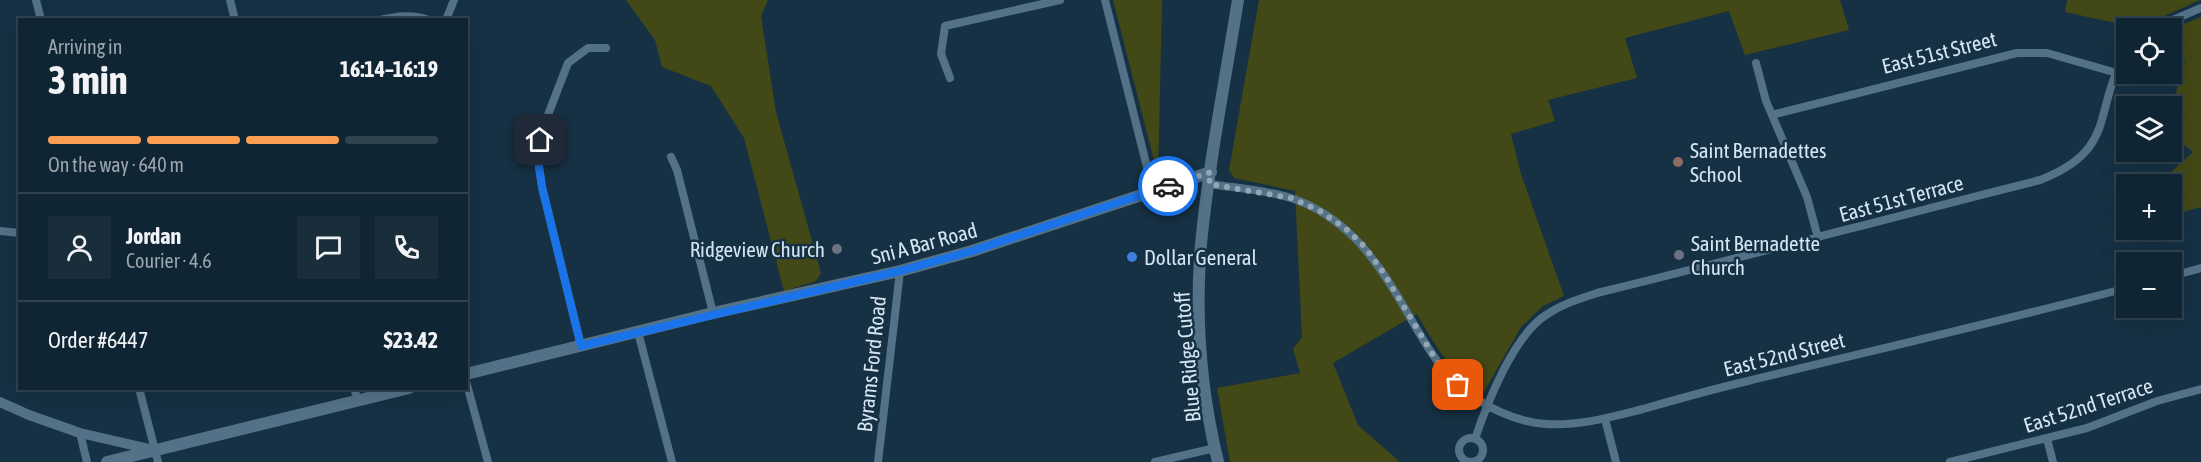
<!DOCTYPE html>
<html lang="en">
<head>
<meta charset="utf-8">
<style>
	:root { --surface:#102533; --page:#192d3b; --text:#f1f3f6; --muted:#9ca5ac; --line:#30424e; --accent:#fb9e52 }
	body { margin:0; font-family:"Asap Condensed",sans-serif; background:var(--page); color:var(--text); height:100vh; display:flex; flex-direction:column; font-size:22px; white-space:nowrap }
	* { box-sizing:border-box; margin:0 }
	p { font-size:20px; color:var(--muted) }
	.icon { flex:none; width:33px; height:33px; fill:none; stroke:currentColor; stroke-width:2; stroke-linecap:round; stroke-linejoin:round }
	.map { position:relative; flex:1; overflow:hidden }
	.details { position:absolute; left:18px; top:18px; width:450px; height:372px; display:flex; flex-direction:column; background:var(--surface); border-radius:0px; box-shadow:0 6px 24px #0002,0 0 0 2px var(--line) }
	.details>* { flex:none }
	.tools { position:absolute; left:2116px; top:18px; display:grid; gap:12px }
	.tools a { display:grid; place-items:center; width:66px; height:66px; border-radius:0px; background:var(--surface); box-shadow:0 6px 24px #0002,0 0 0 2px var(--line); font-size:30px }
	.pin { position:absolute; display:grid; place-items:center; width:51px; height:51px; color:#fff; margin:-26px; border-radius:12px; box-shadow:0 3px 9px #0006 }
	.courier { position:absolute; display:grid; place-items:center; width:60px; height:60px; margin:-30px; border:4px solid #1a73e8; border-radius:50%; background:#fff; color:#222; box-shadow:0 2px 8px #0007 }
	.overview em { font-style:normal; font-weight:700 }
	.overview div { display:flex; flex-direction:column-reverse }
	.overview { display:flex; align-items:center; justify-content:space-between; height:102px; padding:0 30px }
	h1 { font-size:39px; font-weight:700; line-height:45px }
	.bar { display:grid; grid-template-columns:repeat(4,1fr); gap:9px 6px; align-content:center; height:72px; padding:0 30px }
	.bar i { height:8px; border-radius:4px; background:var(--line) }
	.bar .on { background:var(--accent) }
	.bar p { grid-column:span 4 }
	.line { display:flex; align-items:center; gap:15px; padding:0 30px; border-top:2px solid var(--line) }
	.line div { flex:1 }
	.round { display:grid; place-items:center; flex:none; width:63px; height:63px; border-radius:0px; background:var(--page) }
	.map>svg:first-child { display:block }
</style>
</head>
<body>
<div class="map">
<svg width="2201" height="462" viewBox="0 0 2201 462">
	<rect width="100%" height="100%" fill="#163144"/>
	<path fill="#424816" d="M626,0H768L761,16L776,112L821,273L816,281L784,291L744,138L711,86L662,67L655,40Z
		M1113,0H1162L1158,176Z
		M1259,0H1840L1849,30L1745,55L1729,11L1625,38L1637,78L1548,100L1555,121L1511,134L1521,174L1564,296L1543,306L1521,327L1484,392C1448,369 1438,350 1417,314L1333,363L1358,425L1400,462H1230L1217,388L1300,373L1293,349L1302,337L1295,191L1234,178L1229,170Z
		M2067,0H2200L2138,28L2065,12Z
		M2201,17V207L2172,215V184H2158L2193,152L2172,135V106L2185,61L2172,52V29Z"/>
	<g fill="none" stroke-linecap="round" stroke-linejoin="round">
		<path stroke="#547287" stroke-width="8" d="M36,0L41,20
			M230,0L235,20
			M1105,0L1153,191
			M380,20C397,16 413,14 429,20
			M446,20L454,0
			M2154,28L2201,8
			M1756,63L1766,101L1807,197L1818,238
			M950,78L941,54L945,26L1060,0
			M1772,115L2017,53H2047L2117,73
			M671,157L677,170L713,313
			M1209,184C1235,188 1267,190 1291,198C1346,216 1377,260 1404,307C1420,334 1434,362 1457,384C1480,405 1515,422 1546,424C1580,426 1611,417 1643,409C1678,399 1713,389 1748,381C1875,350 2001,321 2127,288
			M0,231L20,233
			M2172,276L2201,268
			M638,332L672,462
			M581,346L542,187L538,160L546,120L568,63L588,48H606
			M466,381L488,462
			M139,388L158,462
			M354,388L358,401
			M1605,419L1616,462
			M80,433L87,462
			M1459 450a12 12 0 1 1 24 0a12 12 0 1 1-24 0Z
			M1475,439C1487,403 1514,335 1546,315C1562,304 1579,299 1597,293C1745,257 1892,217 2040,180C2120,149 2091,109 2127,53
			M2047,439L2053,462
			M878,462L900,271
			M1155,462L1215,448
			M1950,462L2087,428L2157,401L2201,389"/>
		<path stroke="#547287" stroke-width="10" d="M0,402L29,415L80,433L154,450"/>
		<path stroke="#547287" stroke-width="12" d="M466,374L713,313L900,271L972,251L1211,172
			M107,462L409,388
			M1218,462C1201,392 1195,316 1201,244C1209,162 1225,81 1238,0"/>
	</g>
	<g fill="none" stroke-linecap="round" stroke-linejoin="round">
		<path stroke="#92a6b4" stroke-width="6" stroke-dasharray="0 10.8" d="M1168,186L1211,172L1209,184L1291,198L1320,211L1346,229L1364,246L1383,272L1436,360L1458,385"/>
		<path stroke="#1a73e8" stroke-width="8" d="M540,140L538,160L542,187L581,346L900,271L972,251L1168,186"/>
	</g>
	<circle fill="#8d6e63" stroke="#163144" stroke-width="2" cx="1678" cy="162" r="6"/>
	<g fill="#6b7280" stroke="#163144" stroke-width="2">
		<circle cx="837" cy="249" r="6"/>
		<circle cx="1679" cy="255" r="6"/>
	</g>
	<circle fill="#3f7fe0" stroke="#163144" stroke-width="2" cx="1132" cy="257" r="6"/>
	<g text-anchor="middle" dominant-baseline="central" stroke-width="5" stroke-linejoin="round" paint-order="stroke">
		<g font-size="21" fill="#d5e5f1" stroke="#163144">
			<text transform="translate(1939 52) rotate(-14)">East 51st Street</text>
			<text transform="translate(1901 198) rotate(-15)">East 51st Terrace</text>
			<text transform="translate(924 243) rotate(-15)">Sni A Bar Road</text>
			<text transform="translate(1784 354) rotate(-14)">East 52nd Street</text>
			<text transform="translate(1187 357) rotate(-95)">Blue Ridge Cutoff</text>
			<text transform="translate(871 364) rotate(-84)">Byrams Ford Road</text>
			<text transform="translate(2088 405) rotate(-18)">East 52nd Terrace</text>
		</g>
		<g font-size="21" fill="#d5e5f1" stroke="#163144" text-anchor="start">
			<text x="1690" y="150">Saint Bernadettes<tspan x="1690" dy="24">School</tspan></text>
			<text x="1691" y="243">Saint Bernadette<tspan x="1691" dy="24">Church</tspan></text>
			<text x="825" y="249" text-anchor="end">Ridgeview Church</text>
			<text x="1144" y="257">Dollar General</text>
		</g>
	</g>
</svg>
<div class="tools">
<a><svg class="icon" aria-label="locate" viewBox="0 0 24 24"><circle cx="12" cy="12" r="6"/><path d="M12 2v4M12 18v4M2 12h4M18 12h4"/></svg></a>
<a><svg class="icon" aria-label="layers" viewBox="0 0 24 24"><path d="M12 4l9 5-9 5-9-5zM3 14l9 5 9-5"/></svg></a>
<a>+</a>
<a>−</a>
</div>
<div class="pin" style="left:1458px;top:385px;background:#ea580c"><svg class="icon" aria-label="bag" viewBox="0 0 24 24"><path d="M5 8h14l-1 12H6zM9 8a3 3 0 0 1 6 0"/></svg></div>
<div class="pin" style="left:540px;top:140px;background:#1f2937"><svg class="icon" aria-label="home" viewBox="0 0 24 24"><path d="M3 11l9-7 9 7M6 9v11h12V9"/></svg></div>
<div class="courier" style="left:1168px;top:186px"><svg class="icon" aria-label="car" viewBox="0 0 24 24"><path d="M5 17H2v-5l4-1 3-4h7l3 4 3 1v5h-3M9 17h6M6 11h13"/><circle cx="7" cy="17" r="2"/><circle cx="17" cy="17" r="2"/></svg></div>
<section class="details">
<div class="overview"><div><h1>3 min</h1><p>Arriving in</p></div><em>16:14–16:19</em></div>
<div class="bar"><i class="on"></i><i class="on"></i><i class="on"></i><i></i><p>On the way · 640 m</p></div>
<div class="line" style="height:108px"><a class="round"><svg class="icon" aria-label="person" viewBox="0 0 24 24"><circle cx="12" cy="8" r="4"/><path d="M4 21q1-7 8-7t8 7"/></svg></a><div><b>Jordan</b><p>Courier · 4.6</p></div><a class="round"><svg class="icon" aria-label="chat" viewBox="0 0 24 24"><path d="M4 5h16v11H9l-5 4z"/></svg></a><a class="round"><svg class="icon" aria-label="phone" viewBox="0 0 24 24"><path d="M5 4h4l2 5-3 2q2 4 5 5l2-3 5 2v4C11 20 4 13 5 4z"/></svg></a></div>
<div class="line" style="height:78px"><div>Order #6447</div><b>$23.42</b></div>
</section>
</div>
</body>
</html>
